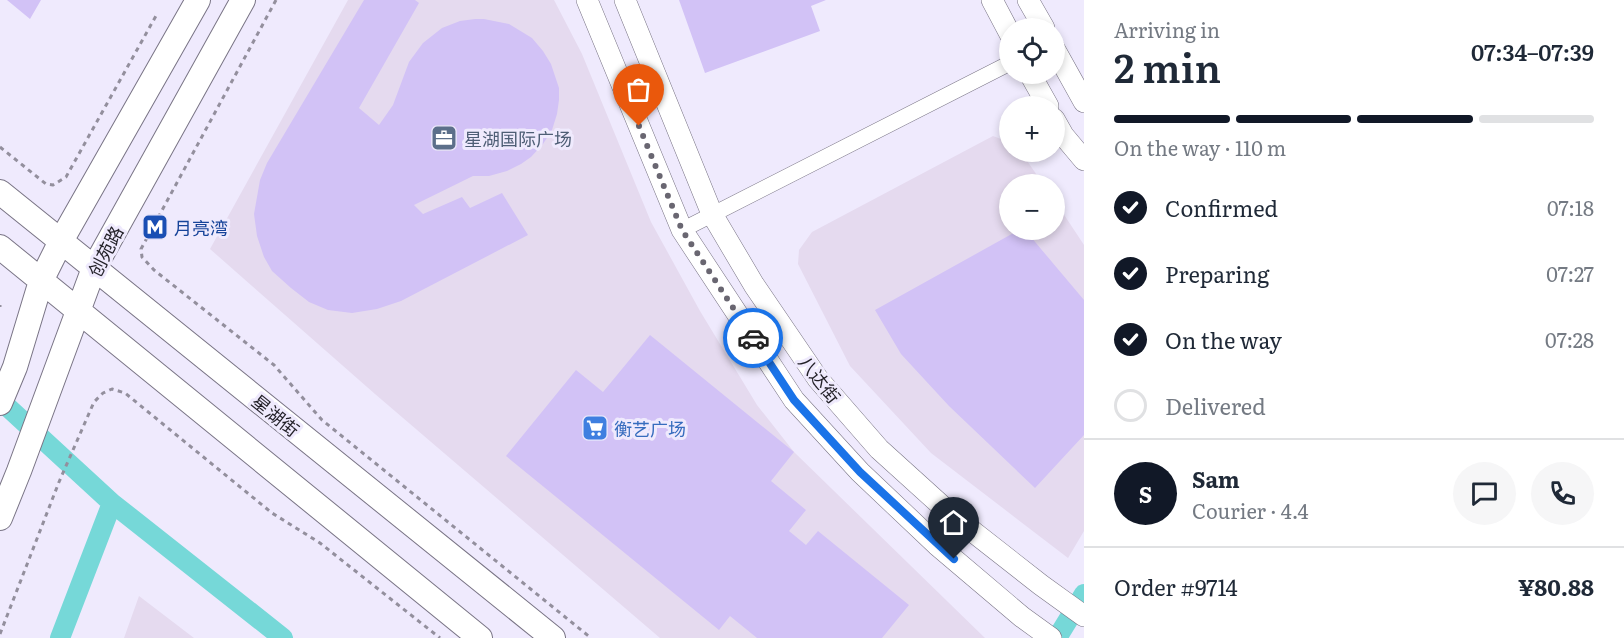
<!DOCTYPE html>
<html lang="en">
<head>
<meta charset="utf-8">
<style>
	:root { --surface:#fff; --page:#f6f6f7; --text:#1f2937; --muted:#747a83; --line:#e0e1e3; --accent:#111827 }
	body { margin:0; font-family:Literata,"Noto Sans SC",serif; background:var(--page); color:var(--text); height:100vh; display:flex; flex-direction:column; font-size:22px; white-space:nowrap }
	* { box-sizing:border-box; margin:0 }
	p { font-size:20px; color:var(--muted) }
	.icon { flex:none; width:33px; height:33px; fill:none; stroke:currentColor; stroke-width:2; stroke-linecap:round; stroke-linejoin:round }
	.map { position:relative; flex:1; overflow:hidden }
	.details { display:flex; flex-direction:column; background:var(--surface); width:540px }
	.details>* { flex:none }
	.controls { position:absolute; left:999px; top:18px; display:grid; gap:12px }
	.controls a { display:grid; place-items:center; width:66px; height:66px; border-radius:50%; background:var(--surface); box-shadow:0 3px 9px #0003; font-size:30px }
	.pin { position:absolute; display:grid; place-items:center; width:51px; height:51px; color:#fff; margin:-62px -26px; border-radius:50% 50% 50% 0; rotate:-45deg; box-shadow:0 0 6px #0007 }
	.pin .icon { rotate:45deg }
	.courier { position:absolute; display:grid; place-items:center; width:60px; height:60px; margin:-30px; border:4px solid #1a73e8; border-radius:50%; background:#fff; color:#222; box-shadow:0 2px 8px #0007 }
	.head em { font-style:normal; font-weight:600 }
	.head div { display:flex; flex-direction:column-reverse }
	.head { display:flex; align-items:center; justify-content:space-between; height:102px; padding:0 30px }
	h1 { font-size:39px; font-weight:600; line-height:45px }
	.bar { display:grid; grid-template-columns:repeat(4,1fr); gap:9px 6px; align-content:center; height:72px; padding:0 30px }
	.bar i { height:8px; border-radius:4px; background:var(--line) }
	.bar .on { background:var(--accent) }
	.bar p { grid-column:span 4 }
	.line { display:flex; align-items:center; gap:15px; padding:0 30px; border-top:2px solid var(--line) }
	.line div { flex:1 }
	.round { display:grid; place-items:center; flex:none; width:63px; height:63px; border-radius:32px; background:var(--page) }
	ol { padding:0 30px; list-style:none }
	li { display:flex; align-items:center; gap:18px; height:66px }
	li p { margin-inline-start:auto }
	li .icon { padding:6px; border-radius:50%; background:var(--accent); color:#fff; stroke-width:4 }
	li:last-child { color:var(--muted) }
	li i { width:33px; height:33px; border:3px solid var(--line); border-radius:50% }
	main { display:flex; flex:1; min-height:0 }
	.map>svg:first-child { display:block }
</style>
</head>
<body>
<main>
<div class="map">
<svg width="1084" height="638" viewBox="0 0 1084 638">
	<rect width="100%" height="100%" fill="#efeafd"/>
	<path fill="#e5daef" d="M348,0H554L582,54L651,222L700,311L757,405L794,452L985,638H660L375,394L210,249Z
		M993,136L1009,142L1010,152H1021L1043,184H1010V230H1054L1055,201L1084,245V531L1068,558L931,453L850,366L798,264L799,250L812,232Z
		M139,596L194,638H124Z"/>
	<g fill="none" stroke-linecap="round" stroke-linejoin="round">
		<path stroke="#76d8d8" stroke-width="20" d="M0,400L112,503
			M60,638L112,503L283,638
			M1057,638L1084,594"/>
	</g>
	<path fill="#d2c2f6" d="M7,0H41L30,19Z
		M364,0H415L419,3L359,108L379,125L393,105L409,62L423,43L442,28L460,21L475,19H484L509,24L532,38L543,51L551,64L559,88V100L557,114L552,130L543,144L531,157L521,164L507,171L489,176H473L414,205L423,214L462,197L470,208L502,193L528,235L401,301L377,309L352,313L328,310L309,302L291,288L272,271L264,257L257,236L254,214L260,180L267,163Z
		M679,0H826L811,6L820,31L705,73Z
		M1019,230H1025L1084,300V435L1035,488L949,406L901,354L875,310Z
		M650,335L794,452L771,481L806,510L789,531L806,545L818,531L909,605L882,638H757L730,616L719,630L506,456L576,370L603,392Z"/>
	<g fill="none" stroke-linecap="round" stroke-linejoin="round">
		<g stroke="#797485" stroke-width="16">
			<path id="street" d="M682,230L1010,63"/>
		</g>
		<g stroke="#797485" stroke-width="22">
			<path id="secondary" d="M587,0L682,230L794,400L860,472L937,545L1022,617L1051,638
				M625,0L712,214L754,285L818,379L879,449L953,516L1041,585L1084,616
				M992,0L1010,34
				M1028,0L1044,28
				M1054,48L1084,102
				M1030,74L1048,106
				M1054,119L1063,135L1084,160"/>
		</g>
		<g stroke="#797485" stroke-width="26">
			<path id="primary" d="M0,192L553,638
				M0,247L480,638
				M0,403L15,367L41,281L61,241L198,0
				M0,518L19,471L94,268L243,0"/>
		</g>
		<path stroke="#938f9d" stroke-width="3" stroke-dasharray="4.5 4.5" stroke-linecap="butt" d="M276,0L141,249L142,257L154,270L274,365L322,420L591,638
			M0,147L46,184L53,185L66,177L157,14
			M0,305V307
			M0,634L59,482L94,402L103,393L112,389L125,393L272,513L320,543L440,638"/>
		<use href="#street" stroke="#fff" stroke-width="15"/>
		<use href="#secondary" stroke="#fff" stroke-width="21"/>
		<use href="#primary" stroke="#fff" stroke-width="24"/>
	</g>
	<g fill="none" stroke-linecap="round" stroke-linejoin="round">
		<path stroke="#696671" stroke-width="6" stroke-dasharray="0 10.8" d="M639,126L682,230L753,338"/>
		<path stroke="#1a73e8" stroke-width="8" d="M753,338L794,400L860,472L954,559"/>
	</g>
	<defs>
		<g id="office-square" transform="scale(1.35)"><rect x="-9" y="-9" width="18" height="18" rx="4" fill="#5c6f8a" stroke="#efeafd"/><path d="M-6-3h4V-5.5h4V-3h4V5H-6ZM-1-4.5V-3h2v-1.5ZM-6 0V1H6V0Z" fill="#fff"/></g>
		<g id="metro-square" transform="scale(1.35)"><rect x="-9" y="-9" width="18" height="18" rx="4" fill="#1a4fb4" stroke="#efeafd"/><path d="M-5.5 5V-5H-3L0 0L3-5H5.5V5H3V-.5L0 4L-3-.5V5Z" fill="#fff"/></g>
		<g id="supermarket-square" transform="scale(1.35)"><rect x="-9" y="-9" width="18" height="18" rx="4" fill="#3f7fe0" stroke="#efeafd"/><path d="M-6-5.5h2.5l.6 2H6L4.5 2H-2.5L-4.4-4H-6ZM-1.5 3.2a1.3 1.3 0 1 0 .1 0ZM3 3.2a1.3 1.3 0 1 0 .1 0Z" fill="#fff"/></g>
	</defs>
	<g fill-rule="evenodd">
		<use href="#office-square" x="444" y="138"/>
		<use href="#metro-square" x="155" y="227"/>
		<use href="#supermarket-square" x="595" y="428"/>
	</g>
	<g text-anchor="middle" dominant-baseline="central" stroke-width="6" stroke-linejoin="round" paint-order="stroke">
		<g font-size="18" fill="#4e5e75" stroke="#efeafd" text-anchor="start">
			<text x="464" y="138">星湖国际广场</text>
		</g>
		<g font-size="18" fill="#164399" stroke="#efeafd" text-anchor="start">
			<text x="174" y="227">月亮湾</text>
		</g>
		<g font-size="18" fill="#211f26" stroke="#efeafd">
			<text transform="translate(105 251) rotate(-63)">创苑路</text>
			<text transform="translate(820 379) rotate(52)">八达街</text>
			<text transform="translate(276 415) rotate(39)">星湖街</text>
		</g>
		<g font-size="18" fill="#366cbe" stroke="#efeafd" text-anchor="start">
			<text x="614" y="428">衡艺广场</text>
		</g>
	</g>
</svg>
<div class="controls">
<a><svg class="icon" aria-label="locate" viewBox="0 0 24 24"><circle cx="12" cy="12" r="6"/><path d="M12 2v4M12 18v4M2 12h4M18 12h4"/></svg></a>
<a>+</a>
<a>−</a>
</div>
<div class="pin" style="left:639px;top:126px;background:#ea580c"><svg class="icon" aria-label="bag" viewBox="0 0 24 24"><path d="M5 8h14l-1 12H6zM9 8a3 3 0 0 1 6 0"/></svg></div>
<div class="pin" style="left:954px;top:559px;background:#1f2937"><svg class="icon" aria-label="home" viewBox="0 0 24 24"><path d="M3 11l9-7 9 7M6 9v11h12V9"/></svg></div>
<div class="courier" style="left:753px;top:338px"><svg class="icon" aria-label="car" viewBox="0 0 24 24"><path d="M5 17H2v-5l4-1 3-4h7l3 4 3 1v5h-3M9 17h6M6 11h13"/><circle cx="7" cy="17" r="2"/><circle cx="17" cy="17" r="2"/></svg></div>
</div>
<section class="details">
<div class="head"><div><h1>2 min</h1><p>Arriving in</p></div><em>07:34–07:39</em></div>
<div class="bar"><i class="on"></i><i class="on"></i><i class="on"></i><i></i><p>On the way · 110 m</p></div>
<ol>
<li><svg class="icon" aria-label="check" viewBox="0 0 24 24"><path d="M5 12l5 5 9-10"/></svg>Confirmed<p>07:18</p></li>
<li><svg class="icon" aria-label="check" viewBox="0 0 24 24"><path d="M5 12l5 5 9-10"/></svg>Preparing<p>07:27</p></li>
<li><svg class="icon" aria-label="check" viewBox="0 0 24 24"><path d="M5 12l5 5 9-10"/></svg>On the way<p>07:28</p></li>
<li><i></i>Delivered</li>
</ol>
<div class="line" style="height:108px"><b class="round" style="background:var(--accent);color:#fff">S</b><div><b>Sam</b><p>Courier · 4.4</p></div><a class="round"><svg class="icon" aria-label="chat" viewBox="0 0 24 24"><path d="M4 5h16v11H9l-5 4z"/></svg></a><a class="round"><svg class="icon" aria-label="phone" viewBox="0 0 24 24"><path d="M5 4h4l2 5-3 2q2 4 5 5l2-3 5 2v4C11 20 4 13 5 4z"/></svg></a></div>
<div class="line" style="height:78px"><div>Order #9714</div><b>¥80.88</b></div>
</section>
</main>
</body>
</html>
